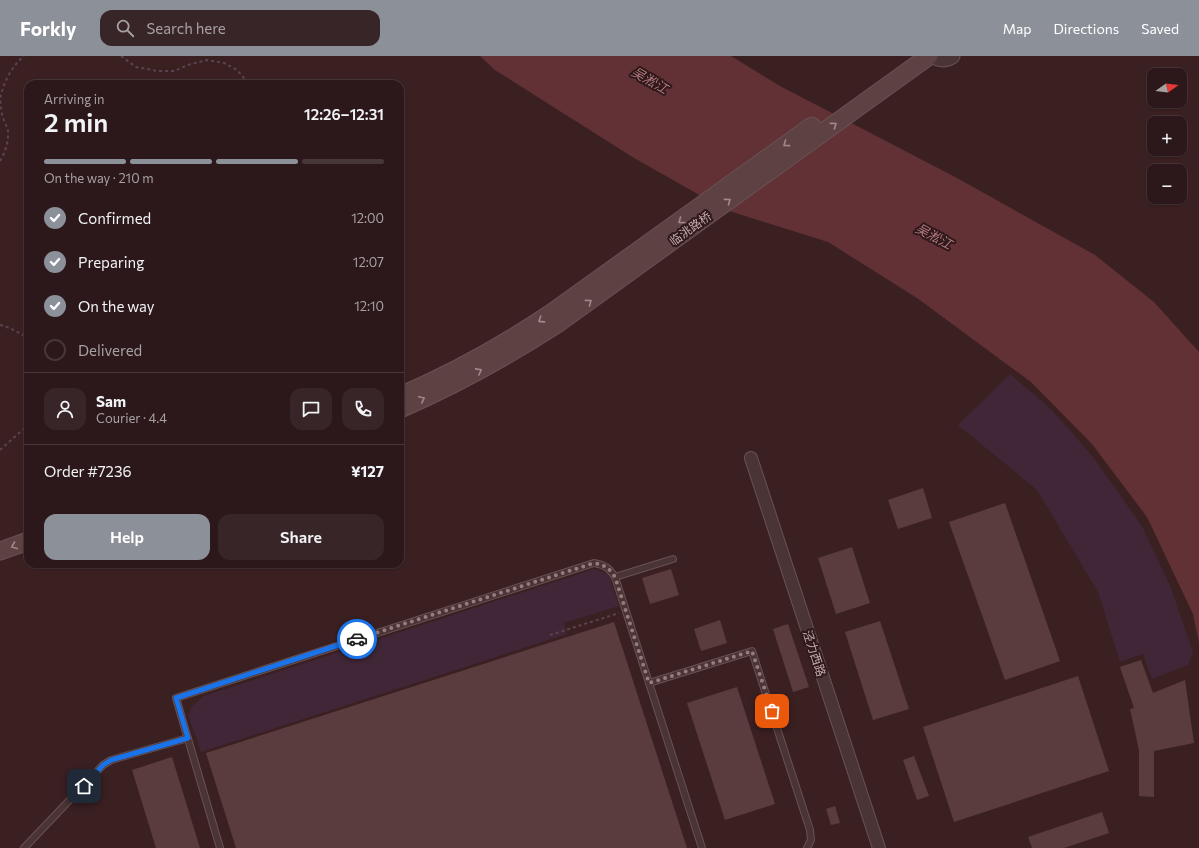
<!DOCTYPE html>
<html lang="en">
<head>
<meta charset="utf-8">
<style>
	:root { --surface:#2c181a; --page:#382527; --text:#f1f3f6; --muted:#a6a0a2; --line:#483739; --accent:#8c9099 }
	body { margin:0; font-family:Commissioner,"Noto Sans SC",sans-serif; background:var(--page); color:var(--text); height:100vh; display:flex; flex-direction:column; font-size:15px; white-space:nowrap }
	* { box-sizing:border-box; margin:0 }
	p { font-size:13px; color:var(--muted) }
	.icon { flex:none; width:22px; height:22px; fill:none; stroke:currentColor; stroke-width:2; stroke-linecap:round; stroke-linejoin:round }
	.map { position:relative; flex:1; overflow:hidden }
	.panel { position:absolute; left:24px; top:24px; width:380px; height:488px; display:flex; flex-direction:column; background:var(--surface); border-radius:12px; box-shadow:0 1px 3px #0004,0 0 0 1px var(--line) }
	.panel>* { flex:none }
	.needle { width:26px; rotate:76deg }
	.fabs { position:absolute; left:1147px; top:12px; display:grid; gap:8px }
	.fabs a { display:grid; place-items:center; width:40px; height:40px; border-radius:8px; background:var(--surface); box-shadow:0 1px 3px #0004,0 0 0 1px var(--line); font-size:20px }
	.pin { position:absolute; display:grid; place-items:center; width:34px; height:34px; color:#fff; margin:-17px; border-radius:8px; box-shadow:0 2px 6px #0006 }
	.courier { position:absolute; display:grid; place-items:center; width:40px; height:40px; margin:-20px; border:3px solid #1a73e8; border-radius:50%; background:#fff; color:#222; box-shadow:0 1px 5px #0007 }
	.head em { font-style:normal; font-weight:600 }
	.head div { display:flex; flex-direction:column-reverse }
	.head { display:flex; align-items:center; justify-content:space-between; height:68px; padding:0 20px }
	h1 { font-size:26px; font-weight:600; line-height:30px }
	.bar { display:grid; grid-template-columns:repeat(4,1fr); gap:6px 4px; align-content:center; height:48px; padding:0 20px }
	.bar i { height:5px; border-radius:3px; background:var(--line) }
	.bar .on { background:var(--accent) }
	.bar p { grid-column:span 4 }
	.line { display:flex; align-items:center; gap:10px; padding:0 20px; border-top:1px solid var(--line) }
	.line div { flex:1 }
	.round { display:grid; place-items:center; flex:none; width:42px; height:42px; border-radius:12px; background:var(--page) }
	ol { padding:0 20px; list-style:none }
	li { display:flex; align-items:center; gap:12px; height:44px }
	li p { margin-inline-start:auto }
	li .icon { padding:4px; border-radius:50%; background:var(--accent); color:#fff; stroke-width:4 }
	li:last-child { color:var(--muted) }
	li i { width:22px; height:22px; border:2px solid var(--line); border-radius:50% }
	.cta { display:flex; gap:8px; margin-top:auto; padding:8px 20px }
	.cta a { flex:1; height:46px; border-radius:12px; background:var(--accent); color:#fff; font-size:16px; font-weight:600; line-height:46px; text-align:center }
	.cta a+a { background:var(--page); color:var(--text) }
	header { display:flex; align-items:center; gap:24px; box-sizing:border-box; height:56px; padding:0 20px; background:var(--accent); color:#fff }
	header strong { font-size:19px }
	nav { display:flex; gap:22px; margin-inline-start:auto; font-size:14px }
	.search { width:280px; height:36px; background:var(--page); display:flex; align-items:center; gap:10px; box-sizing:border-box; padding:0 14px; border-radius:12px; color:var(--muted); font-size:15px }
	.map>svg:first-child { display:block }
</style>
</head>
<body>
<header>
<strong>Forkly</strong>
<div class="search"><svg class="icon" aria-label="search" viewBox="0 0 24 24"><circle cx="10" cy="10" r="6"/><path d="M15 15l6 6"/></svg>Search here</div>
<nav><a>Map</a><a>Directions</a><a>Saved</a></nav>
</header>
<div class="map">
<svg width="1199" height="792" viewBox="0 0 1199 792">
	<rect width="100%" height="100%" fill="#3b2022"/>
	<path fill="#402636" d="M1010,318L1052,354L1093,401L1142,470L1171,532L1193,596L1188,609L1152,623L1143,598L1120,606L1098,536L1037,434L958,369Z
		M594,513L603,516L609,520L619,550L564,567L567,578L201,696L188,659L192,650L204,640Z"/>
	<path fill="#613135" d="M480,0H731L780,30L957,122L1095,199L1154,246L1199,296V587L1193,558L1147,461L1092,388L1031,326L917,242L828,186L726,154L634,102L495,14Z"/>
	<path fill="#5b3c3e" d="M923,432L932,462L898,473L888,444Z
		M1005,447L1060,605L1005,624L949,466Z
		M852,491L870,547L836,558L818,502Z
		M671,513L679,539L650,548L642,522Z
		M720,564L727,587L701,595L694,573Z
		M880,565L909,653L873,664L845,576Z
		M614,566L687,792H236L206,697Z
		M788,568L809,631L793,636L773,573Z
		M1141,604L1153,637L1185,624L1194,687L1154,695V741L1139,740V694L1130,653L1134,652L1120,611Z
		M1078,620L1109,715L954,766L923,671Z
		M737,631L775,748L725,764L687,647Z
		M914,700L929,740L917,744L903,704Z
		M172,701L200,792H156L132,714Z
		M835,750L840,767L831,769L826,753Z
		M1102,756L1109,777L1064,792H1032L1028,781Z"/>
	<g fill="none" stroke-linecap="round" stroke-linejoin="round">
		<g stroke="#695153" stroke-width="8">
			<path id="service" d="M615,521L673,503
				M649,627L752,595L810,774L811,784L807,792
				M24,792L103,709L111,704L188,682
				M220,792L176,642L594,507C605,509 609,512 615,521L702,792"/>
		</g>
		<g stroke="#695153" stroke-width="14">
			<path id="minor" d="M751,402L879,792"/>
		</g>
		<g stroke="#695153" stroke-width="17">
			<path id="tertiary" d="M934,0C940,4 945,4 952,0"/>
		</g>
		<g stroke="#695153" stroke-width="19">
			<path id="secondary" d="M400,340C453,317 502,290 550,258L812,70
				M400,353C455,329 506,301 557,268L929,0
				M0,495L28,485"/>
		</g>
		<path stroke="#5b4250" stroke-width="2" stroke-dasharray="3 3" stroke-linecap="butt" d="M121,0L136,11L158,15H174L188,9L207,4L224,7L237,14L249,28
			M0,105C5,97 9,85 8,75C7,69 3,64 2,58C1,53 0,44 1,39C4,25 13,9 24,0
			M0,269C10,271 18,277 28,281
			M0,394L28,369
			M550,579L619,557"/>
		<use href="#service" stroke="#4b3436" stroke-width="6"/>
		<use href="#minor" stroke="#4b3436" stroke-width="12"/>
		<use href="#tertiary" stroke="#4b3436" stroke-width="15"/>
		<use href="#secondary" stroke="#5e4143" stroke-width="17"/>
	</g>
	<defs><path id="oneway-chevron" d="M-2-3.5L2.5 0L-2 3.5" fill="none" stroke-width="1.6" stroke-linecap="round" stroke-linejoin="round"/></defs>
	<g stroke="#a2888a">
		<use href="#oneway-chevron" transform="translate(834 69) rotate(-36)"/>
		<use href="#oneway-chevron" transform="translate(786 88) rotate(144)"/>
		<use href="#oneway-chevron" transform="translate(728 145) rotate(-36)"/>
		<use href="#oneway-chevron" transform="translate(681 165) rotate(144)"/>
		<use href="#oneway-chevron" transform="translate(589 246) rotate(-36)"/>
		<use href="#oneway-chevron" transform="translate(541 264) rotate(147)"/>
		<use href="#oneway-chevron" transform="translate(479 315) rotate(-29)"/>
		<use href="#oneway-chevron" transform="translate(422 343) rotate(-25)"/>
		<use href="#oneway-chevron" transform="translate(14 490) rotate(159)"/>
	</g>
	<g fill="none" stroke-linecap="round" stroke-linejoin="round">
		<path stroke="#967c7e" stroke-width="4" stroke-dasharray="0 7.2" d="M357,583L594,507C605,509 609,512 615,521L649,627L752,595L772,655"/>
		<path stroke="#1a73e8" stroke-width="5" d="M84,730L103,709L111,704L188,682L176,642L357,583"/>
	</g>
	<g text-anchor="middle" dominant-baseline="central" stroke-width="4" stroke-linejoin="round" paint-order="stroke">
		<g font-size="12" fill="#c7aeb0" stroke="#30191b">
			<text transform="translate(690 172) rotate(-36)">临洮路桥</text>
			<text transform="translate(815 597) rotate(72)">泾力西路</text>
		</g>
		<g font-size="13" font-style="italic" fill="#b67c81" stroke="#30191b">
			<text transform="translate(650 24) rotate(30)">吴淞江</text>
			<text transform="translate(934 180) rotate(28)">吴淞江</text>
		</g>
	</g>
</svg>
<div class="fabs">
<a><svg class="needle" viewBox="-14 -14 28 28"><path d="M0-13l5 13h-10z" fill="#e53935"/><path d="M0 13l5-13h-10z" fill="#a6a0a2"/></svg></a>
<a>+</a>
<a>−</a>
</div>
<div class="pin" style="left:772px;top:655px;background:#ea580c"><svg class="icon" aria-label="bag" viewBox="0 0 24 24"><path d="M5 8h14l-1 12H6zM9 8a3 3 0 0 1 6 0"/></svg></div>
<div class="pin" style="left:84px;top:730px;background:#1f2937"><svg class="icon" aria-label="home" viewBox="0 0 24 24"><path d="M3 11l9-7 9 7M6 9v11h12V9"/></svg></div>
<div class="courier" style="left:357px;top:583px"><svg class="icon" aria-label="car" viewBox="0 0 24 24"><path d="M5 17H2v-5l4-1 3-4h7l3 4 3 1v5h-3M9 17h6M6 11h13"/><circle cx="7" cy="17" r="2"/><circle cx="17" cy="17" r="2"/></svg></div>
<section class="panel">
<div class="head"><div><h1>2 min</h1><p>Arriving in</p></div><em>12:26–12:31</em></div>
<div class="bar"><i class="on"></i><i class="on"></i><i class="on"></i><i></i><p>On the way · 210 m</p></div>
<ol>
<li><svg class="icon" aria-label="check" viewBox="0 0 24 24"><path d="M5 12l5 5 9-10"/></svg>Confirmed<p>12:00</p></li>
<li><svg class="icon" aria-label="check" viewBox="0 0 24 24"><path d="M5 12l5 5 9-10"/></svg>Preparing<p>12:07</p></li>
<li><svg class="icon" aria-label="check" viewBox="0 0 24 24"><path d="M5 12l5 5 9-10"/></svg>On the way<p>12:10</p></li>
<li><i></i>Delivered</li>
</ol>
<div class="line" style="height:72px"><a class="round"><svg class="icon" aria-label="person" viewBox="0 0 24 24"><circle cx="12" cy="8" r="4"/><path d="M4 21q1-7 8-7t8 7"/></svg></a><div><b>Sam</b><p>Courier · 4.4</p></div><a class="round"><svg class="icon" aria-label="chat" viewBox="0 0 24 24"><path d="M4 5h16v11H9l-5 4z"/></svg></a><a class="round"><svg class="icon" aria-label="phone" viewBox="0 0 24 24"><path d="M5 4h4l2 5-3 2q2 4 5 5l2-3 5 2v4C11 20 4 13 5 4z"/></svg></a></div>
<div class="line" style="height:52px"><div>Order #7236</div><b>¥127</b></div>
<div class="cta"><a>Help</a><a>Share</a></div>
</section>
</div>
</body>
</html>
